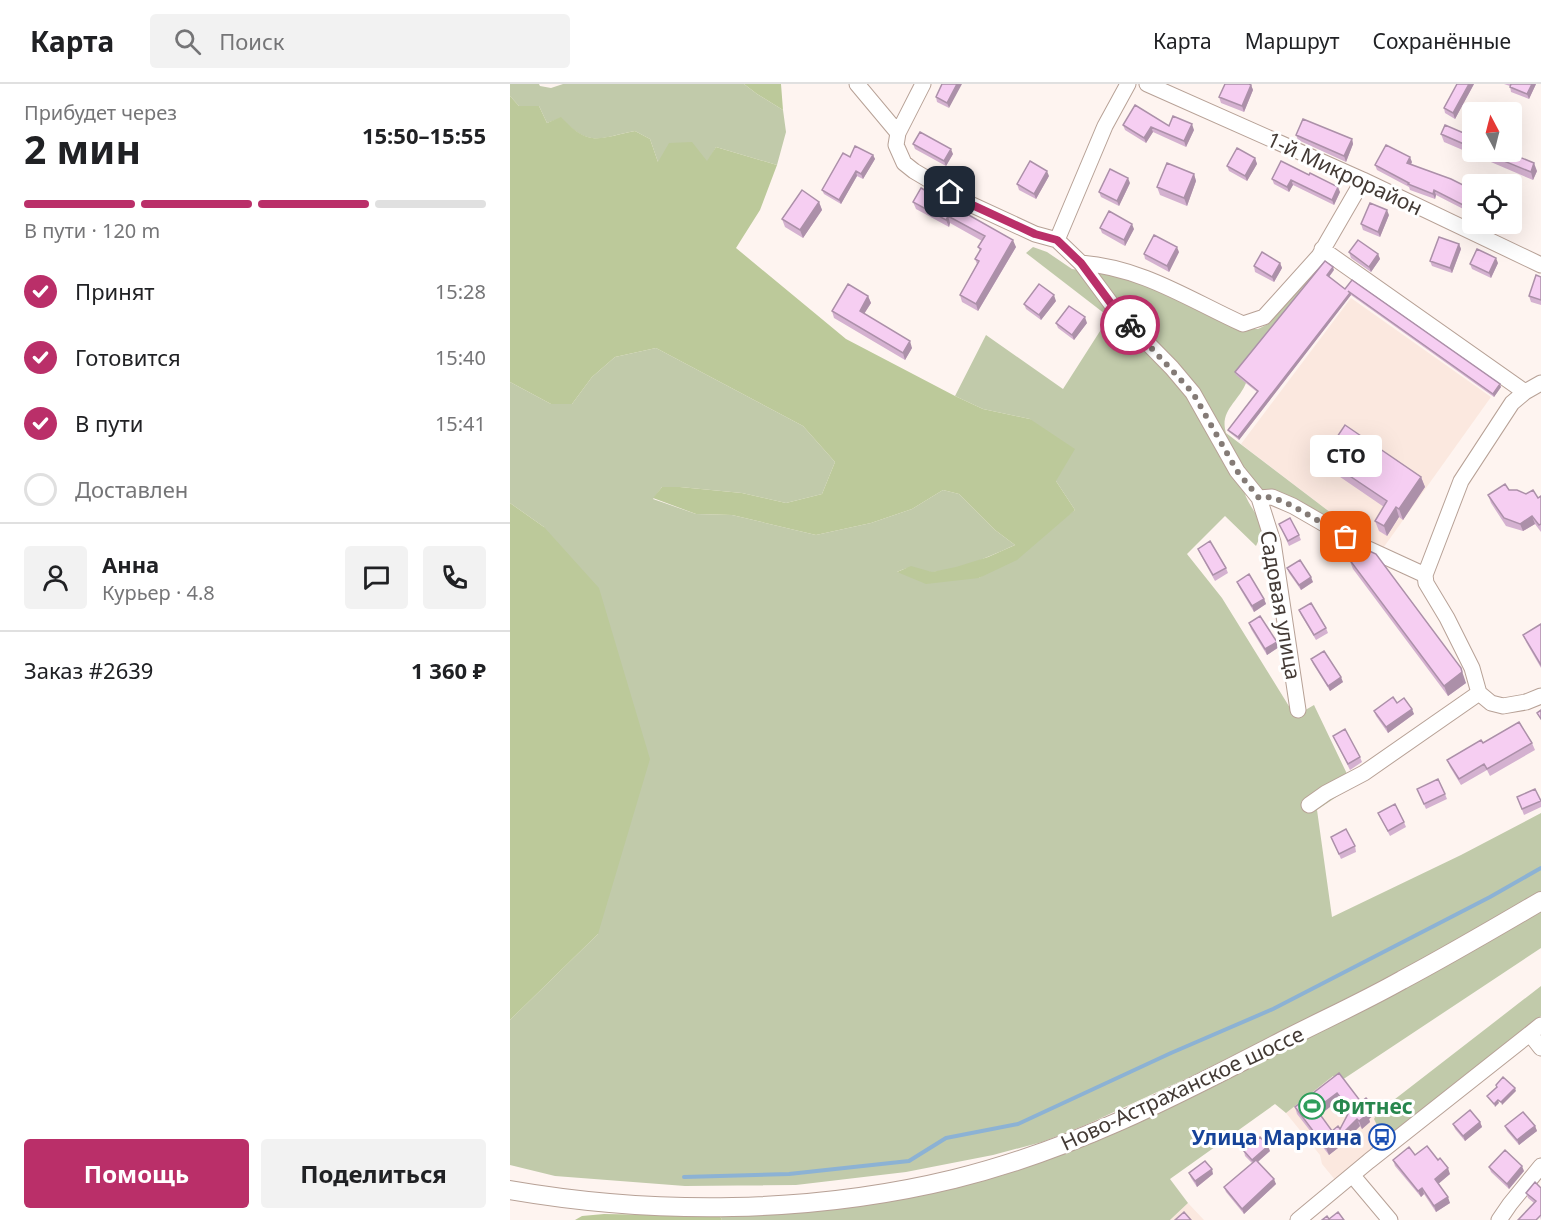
<!DOCTYPE html>
<html lang="ru">
<head>
<meta charset="utf-8">
<style>
	:root { --surface:#fff; --page:#f2f2f2; --text:#202124; --muted:#757577; --line:#e0e0e0; --accent:#ba2f69 }
	body { margin:0; font-family:"Noto Sans",sans-serif; background:var(--page); color:var(--text); height:100vh; display:flex; flex-direction:column; font-size:22px; white-space:nowrap }
	* { box-sizing:border-box; margin:0 }
	p { font-size:20px; color:var(--muted) }
	.icon { flex:none; width:33px; height:33px; fill:none; stroke:currentColor; stroke-width:2; stroke-linecap:round; stroke-linejoin:round }
	.map { position:relative; flex:1; overflow:hidden }
	.panel { display:flex; flex-direction:column; background:var(--surface); width:510px }
	.panel>* { flex:none }
	.needle { width:39px; rotate:353deg }
	.fabs { position:absolute; left:952px; top:18px; display:grid; gap:12px }
	.fabs a { display:grid; place-items:center; width:60px; height:60px; border-radius:6px; background:var(--surface); box-shadow:0 6px 24px #0002; font-size:30px }
	.pin { position:absolute; display:grid; place-items:center; width:51px; height:51px; color:#fff; margin:-26px; border-radius:12px; box-shadow:0 3px 9px #0006 }
	.courier { position:absolute; display:grid; place-items:center; width:60px; height:60px; margin:-30px; border:4px solid #ba2f69; border-radius:50%; background:#fff; color:#222; box-shadow:0 2px 8px #0007 }
	.bubble { position:absolute; height:42px; border-radius:6px; background:var(--surface); box-shadow:0 6px 24px #0002; font-size:20px; font-weight:700; line-height:42px; text-align:center }
	.summary em { font-style:normal; font-weight:700 }
	.summary div { display:flex; flex-direction:column-reverse }
	.summary { display:flex; align-items:center; justify-content:space-between; height:102px; padding:0 24px }
	h1 { font-size:39px; font-weight:700; line-height:45px }
	.bar { display:grid; grid-template-columns:repeat(4,1fr); gap:9px 6px; align-content:center; height:72px; padding:0 24px }
	.bar i { height:8px; border-radius:4px; background:var(--line) }
	.bar .selected { background:var(--accent) }
	.bar p { grid-column:span 4 }
	.line { display:flex; align-items:center; gap:15px; padding:0 24px; border-top:2px solid var(--line) }
	.line div { flex:1 }
	.round { display:grid; place-items:center; flex:none; width:63px; height:63px; border-radius:6px; background:var(--page) }
	ol { padding:0 24px; list-style:none }
	li { display:flex; align-items:center; gap:18px; height:66px }
	li p { margin-inline-start:auto }
	li .icon { padding:6px; border-radius:50%; background:var(--accent); color:#fff; stroke-width:4 }
	li:last-child { color:var(--muted) }
	li i { width:33px; height:33px; border:3px solid var(--line); border-radius:50% }
	.cta { display:flex; gap:12px; margin-top:auto; padding:12px 24px }
	.cta a { flex:1; height:69px; border-radius:6px; background:var(--accent); color:#fff; font-size:24px; font-weight:700; line-height:69px; text-align:center }
	.cta a+a { background:var(--page); color:var(--text) }
	header { display:flex; align-items:center; gap:36px; box-sizing:border-box; height:84px; padding:0 30px; background:var(--surface); border-bottom:2px solid var(--line) }
	header strong { font-size:28px }
	nav { display:flex; gap:33px; margin-inline-start:auto; font-size:21px }
	.search { width:420px; height:54px; background:var(--page); display:flex; align-items:center; gap:15px; box-sizing:border-box; padding:0 21px; border-radius:6px; color:var(--muted); font-size:22px }
	main { display:flex; flex:1; min-height:0 }
	.map>svg:first-child { display:block }
</style>
</head>
<body>
<header>
<strong>Карта</strong>
<div class="search"><svg class="icon" aria-label="search" viewBox="0 0 24 24"><circle cx="10" cy="10" r="6"/><path d="M15 15l6 6"/></svg>Поиск</div>
<nav><a>Карта</a><a>Маршрут</a><a>Сохранённые</a></nav>
</header>
<main>
<section class="panel">
<div class="summary"><div><h1>2 мин</h1><p>Прибудет через</p></div><em>15:50–15:55</em></div>
<div class="bar"><i class="selected"></i><i class="selected"></i><i class="selected"></i><i></i><p>В пути · 120 m</p></div>
<ol>
<li><svg class="icon" aria-label="check" viewBox="0 0 24 24"><path d="M5 12l5 5 9-10"/></svg>Принят<p>15:28</p></li>
<li><svg class="icon" aria-label="check" viewBox="0 0 24 24"><path d="M5 12l5 5 9-10"/></svg>Готовится<p>15:40</p></li>
<li><svg class="icon" aria-label="check" viewBox="0 0 24 24"><path d="M5 12l5 5 9-10"/></svg>В пути<p>15:41</p></li>
<li><i></i>Доставлен</li>
</ol>
<div class="line" style="height:108px"><a class="round"><svg class="icon" aria-label="person" viewBox="0 0 24 24"><circle cx="12" cy="8" r="4"/><path d="M4 21q1-7 8-7t8 7"/></svg></a><div><b>Анна</b><p>Курьер · 4.8</p></div><a class="round"><svg class="icon" aria-label="chat" viewBox="0 0 24 24"><path d="M4 5h16v11H9l-5 4z"/></svg></a><a class="round"><svg class="icon" aria-label="phone" viewBox="0 0 24 24"><path d="M5 4h4l2 5-3 2q2 4 5 5l2-3 5 2v4C11 20 4 13 5 4z"/></svg></a></div>
<div class="line" style="height:78px"><div>Заказ #2639</div><b>1 360 ₽</b></div>
<div class="cta"><a>Помощь</a><a>Поделиться</a></div>
</section>
<div class="map">
<svg width="1031" height="1136" viewBox="0 0 1031 1136">
	<rect width="100%" height="100%" fill="#fef4f0"/>
	<path fill="#fbe8df" d="M841,214L981,313L871,467L731,360Z
		M823,992L847,1014L860,1021L867,1029L864,1035L880,1051L826,1097L812,1080L810,1071L776,1029Z
		M678,1119L694,1136H660Z"/>
	<path fill="#c1caaa" d="M0,0H29L30,2L41,4L53,0H234L247,10L273,26L276,48L267,81L206,63L198,78H148L140,55L125,47C88,54 80,64 51,34L37,39L29,22H9L0,12Z
		M523,163L537,168L562,185L594,190L635,199L730,245H748L758,240L787,206L807,180L814,178L736,299C729,317 709,327 716,349L871,467L734,407C741,431 760,435 746,462L715,432L677,470L712,514L785,632L804,621L838,692L841,703L807,726L822,833L951,771L1031,729V807L883,892L684,991L578,1040L532,1058L483,1071L396,1088L286,1101L175,1102L45,1092L0,1081V936L88,850L34,443L0,419V298L41,320H62L82,293L105,273L146,264L293,342L325,378L312,410L276,419L232,409L170,403H152L143,415L186,430L222,431L306,451L361,439L402,425L433,406L449,410L485,446L505,461C480,472 451,486 423,488C407,489 407,478 387,488L469,494L565,426L546,397L520,335L473,325L445,312L476,251L553,305L599,233L516,169Z
		M1031,824V864L829,998L823,992L776,1029L765,1020L660,1095L678,1119L660,1136H212L210,1132L490,1092L540,1075L588,1055Z
		M1031,902V932L880,1051C871,1051 868,1043 864,1035L867,1029Z"/>
	<path fill="#bcc99a" d="M234,0H271L273,26L247,10Z
		M0,12L9,22H29L37,39L51,33C80,64 88,54 125,47L140,55L148,78L159,59L182,58L197,77L206,63L267,81L250,126L226,164L336,255L445,312L473,325L520,335L565,365L546,397L565,426L507,476L469,494L416,500L387,488L401,482L422,488L446,483L478,473L505,461L485,446L449,410L433,406L402,425L361,439L306,451L222,431L186,430L143,414L152,403H170L232,409L276,419L312,410L325,378L293,342L146,264L105,273L82,293L62,320H41L0,298Z
		M0,419L34,443L89,504L140,675L88,850L0,936Z
		M94,1130L210,1132L212,1136H65L72,1132Z"/>
	<g fill="none" stroke-linecap="round" stroke-linejoin="round">
		<path stroke="#8cb2d4" stroke-width="4" d="M174,1093L279,1090L399,1077L436,1054L508,1040L661,969L763,925L980,813L1031,784"/>
		<g stroke="#b7a196" stroke-width="17">
			<path id="minor" d="M347,0L388,49L386,61L394,79L404,87L458,119L525,150L547,156L571,179L608,229L662,284L683,309L727,387L749,414L763,458L788,626
				M637,0L853,96L1031,181
				M388,49L413,0
				M547,156L595,42L618,0
				M812,165L1015,308
				M571,179C633,184 678,215 733,240L754,233L809,172L853,96
				M1031,299L1015,308L1002,319L951,397L915,491L916,499L937,534L962,584L969,609L981,619L993,622L1016,618L1031,612
				M749,414L762,413L783,422L854,463L915,491
				M799,721L816,709L854,689L969,609
				M1020,950L1031,964
				M843,1092L880,1136
				M788,1136L859,1077L1031,941
				M989,1136L1000,1120L1031,1082"/>
		</g>
		<g stroke="#b7a196" stroke-width="20">
			<path id="major" d="M0,1106C145,1131 300,1130 444,1095C563,1066 666,1012 774,956C813,936 853,918 892,896C939,871 985,844 1031,817"/>
		</g>
		<use href="#minor" stroke="#fff" stroke-width="15"/>
		<use href="#major" stroke="#fff" stroke-width="18"/>
	</g>
	<path fill="#d4b1d0" fill-rule="evenodd" d="M432,0L439,24L427,18L426,13Z
		M947,0H964L945,35L935,29L934,24Z
		M994,0H1026L1019,15L1001,8L1000,2Z
		M741,1L743,6L734,28L711,19L709,13Z
		M613,41L659,42L684,46L676,63L643,48L636,59L615,46Z
		M931,50L963,53V68H997L1027,87L1023,96L934,58Z
		M786,51L842,55L843,60L836,78L788,56Z
		M403,60L443,70L436,82L405,65Z
		M363,71L365,75L353,95L347,92L331,120L314,110L312,106L340,73Z
		M745,74L747,80L737,97L719,87L717,82Z
		M771,77L830,108L824,121L783,101L779,108L764,100L762,95Z
		M902,78L901,80L963,106V130L926,111L925,115L900,106L899,103L867,86L865,81Z
		M684,90L686,97L677,122L650,111L647,103Z
		M539,92L526,115L509,106L507,100Z
		M620,99L609,122L591,113L589,108Z
		M411,104L506,163L468,227L452,218L450,211L467,180L465,175L470,167L468,163L472,157L440,139L439,143L406,125L403,118Z
		M309,118L312,126L293,154L275,143L272,135Z
		M1005,128L1007,133L998,150L976,140H1002Z
		M879,131L870,153L853,146L851,140Z
		M590,144L624,145L615,162L592,149Z
		M949,160L951,165L942,189L922,182L920,177Z
		M669,168L659,188L635,175L634,170Z
		M839,168L868,170L870,175L861,188L841,174Z
		M770,179L772,184L764,198L745,188L744,182Z
		M988,179L981,194L962,185L960,180Z
		M824,186L819,193L835,205L991,303L984,313L841,211L729,356L719,348L718,346L747,308L726,291L725,288Z
		M1031,193V221L1021,218L1019,212Z
		M358,212L361,219L354,230L402,264L395,276L324,234L322,227Z
		M546,217L531,236L516,225L514,220Z
		M546,239H577L564,256L548,244Z
		M813,374L911,393L915,403L893,436L889,433L877,452L869,447L865,437L874,423L817,384Z
		M999,406L1028,414L1031,412V448L1025,440L1013,447L996,442L981,419L978,411Z
		M769,440L789,451L791,456L779,462Z
		M688,465L716,484L718,489L705,497L690,470Z
		M839,475L956,599L938,612L843,485Z
		M777,484L803,498L791,506L779,489Z
		M727,498L754,515L756,520L744,528L729,503Z
		M789,526L816,544L818,549L806,556L791,531Z
		M739,539L769,563L757,571L741,545Z
		M1031,540V584L1016,558L1013,551Z
		M801,575L833,598L820,607L803,580Z
		M887,619L904,630L878,649L866,632L864,627Z
		M823,652L850,673L852,678L840,686Z
		M973,659H1022L1025,666L980,692L977,686L951,701L940,683L937,676Z
		M907,705L935,710L937,715L916,725Z
		M1025,705L1031,718V723L1014,731L1007,713Z
		M868,729L894,738L896,743L880,752Z
		M821,753L845,762L846,768L831,775Z
		M829,989L851,1018L863,1022L866,1029L859,1035L860,1038L852,1045L850,1042L836,1056L837,1057L819,1071L787,1030L785,1023ZM829,1016L839,1028L830,1045L822,1047L810,1031Z
		M970,1038L972,1043L955,1057L945,1045L943,1040Z
		M995,1042H1025L1027,1047L1009,1061L997,1047Z
		M734,1067H760L748,1078L766,1100L734,1130L716,1108L714,1103L742,1079L735,1072Z
		M905,1071L940,1090L928,1100L940,1119L926,1128L914,1110L911,1113L885,1082L883,1076Z
		M979,1083L1014,1087L999,1105L981,1088Z
		M679,1089L703,1090L687,1103L681,1094Z
		M1025,1098L1031,1136L1024,1119L1018,1114L1016,1109Z"/>
	<path fill="#ac90a9" d="M447,0H452L439,24L437,19Z
		M959,0H964L945,35L943,29Z
		M1022,0H1026L1019,15L1017,10Z
		M741,1L743,6L734,28L732,22Z
		M682,40L684,46L676,63L674,57Z
		M641,43L643,48L636,59L634,54Z
		M842,55L843,60L836,78L834,72Z
		M441,65L443,70L436,82L434,77Z
		M363,71L365,75L353,95L351,90Z
		M900,73L902,78L899,84L897,79Z
		M745,74L747,80L737,97L735,92Z
		M1024,79L1027,87L1023,96L1021,88Z
		M346,87L347,92L331,120L329,116Z
		M537,87L539,92L526,115L524,110Z
		M684,90L686,97L677,122L674,114Z
		M618,94L620,99L609,122L607,117Z
		M781,96L783,101L779,108L777,103Z
		M828,103L830,108L824,121L822,116Z
		M924,106L926,111L925,115L923,110Z
		M309,118L312,126L293,154L290,146Z
		M877,126L879,131L870,153L868,148Z
		M1005,128L1007,133L998,150L996,145L999,140H1002V133Z
		M438,132L440,139L439,143L436,136Z
		M622,140L624,145L615,162L614,156Z
		M503,156L506,163L468,227L466,220Z
		M949,160L951,165L942,189L940,184Z
		M667,163L669,168L659,188L657,182Z
		M868,170L870,175L861,188L859,183Z
		M986,174L988,179L981,194L979,189Z
		M770,179L772,184L764,198L762,193Z
		M823,183L824,186L818,194L817,191Z
		M840,209L841,211L729,356L728,353Z
		M544,211L546,217L531,236L529,231Z
		M358,212L361,219L352,233L350,227Z
		M575,233L577,239L564,256L562,251Z
		M400,257L402,264L395,276L393,269Z
		M990,300L991,303L984,313L983,310Z
		M911,393L915,403L893,436L889,425Z
		M886,423L889,433L877,452L874,442Z
		M1022,432L1025,440L1013,447L1010,440Z
		M801,493L803,498L791,506L789,501Z
		M754,515L756,520L744,528L742,522Z
		M767,558L769,563L757,571L755,565Z
		M951,584L956,599L938,612L934,602Z
		M831,593L833,598L820,607L818,602Z
		M902,625L904,630L878,649L876,643Z
		M1005,1004L1006,1007L992,1021L991,1018Z
		M827,1009L829,1016L808,1032L806,1025Z
		M988,1016L989,1019L985,1023L984,1020Z
		M863,1022L866,1029L859,1035L860,1038L852,1045L849,1037L856,1028Z
		M847,1035L850,1042L836,1056L837,1057L819,1071L816,1064Z
		M970,1038L972,1043L955,1057L953,1052Z
		M1025,1042L1027,1047L1009,1061L1007,1056Z
		M758,1062L760,1067L744,1081L742,1076Z
		M1012,1082L1014,1087L999,1105L997,1100Z
		M938,1084L940,1090L927,1101L925,1095Z
		M702,1085L703,1090L687,1103L685,1097Z
		M764,1095L766,1100L734,1130L732,1125Z
		M912,1104L914,1110L911,1113L908,1107Z
		M938,1113L940,1119L926,1128L924,1122Z"/>
	<path fill="#f6cef2" stroke="#ac90a9" stroke-width="1.5" fill-rule="evenodd" d="M432,0H447L437,19L426,13Z
		M715,0H739L741,1L732,22L709,13Z
		M947,0H959L943,29L934,24Z
		M1001,0H1022L1017,10L1000,3Z
		M625,21L659,42L663,32L682,40L674,57L641,43L634,54L613,41Z
		M793,35L842,55L834,72L786,51Z
		M935,41L963,53V64L931,50Z
		M410,48L441,65L434,77L403,60Z
		M876,61L900,73L897,79L941,95L963,106V126L924,106L923,110L898,100L899,99L865,81Z
		M345,62L363,71L351,90L346,87L329,116L312,106L333,69L340,73Z
		M727,64L745,74L735,92L717,82Z
		M972,68H997L1024,79L1021,88Z
		M520,77L537,87L524,110L507,100Z
		M771,77L799,91L800,89L828,103L822,116L781,96L777,103L762,95Z
		M657,79L684,90L674,114L647,103Z
		M600,85L618,94L607,117L589,108Z
		M411,104L503,156L466,220L450,211L469,177L465,175L471,165L468,163L475,152L438,132L436,136L403,118Z
		M292,106L309,118L290,146L272,135Z
		M860,119L877,126L868,148L851,140Z
		M599,127L622,140L614,156L590,144Z
		M985,140H999L996,145Z
		M644,151L667,163L657,182L634,170Z
		M929,153L949,160L940,184L920,177Z
		M848,156L868,170L859,183L839,168Z
		M967,165L986,174L979,189L960,180Z
		M752,168L770,179L762,193L744,182Z
		M815,177L823,183L817,191L835,205L842,196L990,300L983,310L838,207L840,209L728,353L718,346L748,307L725,288Z
		M1026,191L1031,193V216L1019,212Z
		M338,200L358,212L350,227L400,257L393,269L322,227Z
		M529,200L544,211L529,231L514,220Z
		M559,222L575,233L562,251L546,239Z
		M835,341L911,393L889,425L886,423L874,442L865,437L877,417L813,374Z
		M995,400L999,406H1007L1016,410L1023,406L1028,414L1031,412V440L1029,441L1022,432L1010,440L994,434L978,411Z
		M780,434L789,451L778,457L769,440Z
		M700,457L716,484L703,491L688,465Z
		M853,464L866,470L951,584L952,588L934,602L839,475Z
		M790,476L801,493L789,501L777,484Z
		M739,490L754,515L742,522L727,498Z
		M801,519L816,544L804,551L789,526Z
		M750,532L767,558L755,565L739,539Z
		M1031,540V581L1013,551Z
		M814,567L831,593L818,602L801,575Z
		M883,613L887,619L894,614L902,625L876,643L864,627Z
		M1031,626V635L1027,629Z
		M1009,638L1022,659L977,685L974,680L949,695L937,676L971,656L973,659Z
		M835,645L850,673L838,680L823,652Z
		M928,695L935,710L914,720L907,705Z
		M1025,705L1031,717L1012,725L1007,713Z
		M885,720L894,738L878,747L868,729Z
		M836,745L845,762L829,770L821,753Z
		M829,989L851,1018L856,1014L863,1022L856,1028L858,1030L849,1037L847,1035L833,1049L834,1050L816,1064L785,1023ZM827,1009L840,1026L830,1045L828,1042L822,1047L806,1025Z
		M993,993L1005,1004L991,1018L988,1016L984,1020L977,1012L987,1003L986,1001Z
		M960,1026L970,1038L953,1052L943,1040Z
		M1013,1028L1025,1042L1007,1056L995,1042Z
		M750,1053L758,1062L742,1076L734,1067Z
		M917,1062L928,1076L930,1074L938,1084L925,1095L938,1113L924,1122L912,1104L908,1107L883,1076L899,1063L905,1071Z
		M995,1066L1012,1082L997,1100L979,1083Z
		M746,1076L764,1095L732,1125L714,1103Z
		M695,1077L702,1085L685,1097L679,1089Z
		M1025,1098L1031,1104V1131L1026,1136H1008L1026,1117L1016,1109Z
		M674,1128L681,1136H665Z
		M828,1128L834,1136H812L817,1132L819,1135Z"/>
	<g fill="none" stroke-linecap="round" stroke-linejoin="round">
		<path stroke="#847b76" stroke-width="6" stroke-dasharray="0 10.8" d="M620,241L683,309L727,387L749,414L762,413L783,422L836,453"/>
		<path stroke="#ba2f69" stroke-width="8" d="M440,108L458,119L525,150L547,156L571,179L608,229L620,241"/>
	</g>
	<defs>
		<g id="stadium-ring" transform="scale(1.35)"><circle r="9.5" fill="#fff" stroke="#2e9e5b" stroke-width="1.5"/><path d="M0-5a6.5 5 0 1 0 0 10a6.5 5 0 1 0 0-10ZM-3.5-1.8h7v3.6h-7Z" fill="#2e9e5b"/></g>
		<g id="bus-ring" transform="scale(1.35)"><circle r="9.5" fill="#fff" stroke="#1a4fb4" stroke-width="1.5"/><path d="M-5-6H5V4H4V6H2V4H-2V6H-4V4H-5ZM-3.5-4V0h7V-4ZM-3.5 1.2v1.5H-2V1.2ZM2 1.2v1.5H3.5V1.2Z" fill="#1a4fb4"/></g>
	</defs>
	<g fill-rule="evenodd">
		<use href="#stadium-ring" x="802" y="1022"/>
		<use href="#bus-ring" x="872" y="1053"/>
	</g>
	<g text-anchor="middle" dominant-baseline="central" stroke-width="6" stroke-linejoin="round" paint-order="stroke">
		<g font-size="21" fill="#433a35" stroke="#fff">
			<text transform="translate(835 89) rotate(25)">1-й Микрорайон</text>
			<text transform="translate(771 521) rotate(80)">Садовая улица</text>
			<text transform="translate(672 1004) rotate(-25)">Ново-Астраханское шоссе</text>
		</g>
		<g font-size="21" font-weight="bold" fill="#27864d" stroke="#fff" text-anchor="start">
			<text x="822" y="1022">Фитнес</text>
		</g>
		<g font-size="21" font-weight="bold" fill="#164399" stroke="#fff" text-anchor="end">
			<text x="852" y="1053">Улица Маркина</text>
		</g>
	</g>
</svg>
<div class="fabs">
<a><svg class="needle" viewBox="-14 -14 28 28"><path d="M0-13l5 13h-10z" fill="#e53935"/><path d="M0 13l5-13h-10z" fill="#757577"/></svg></a>
<a><svg class="icon" aria-label="locate" viewBox="0 0 24 24"><circle cx="12" cy="12" r="6"/><path d="M12 2v4M12 18v4M2 12h4M18 12h4"/></svg></a>
</div>
<div class="pin" style="left:836px;top:453px;background:#ea580c"><svg class="icon" aria-label="bag" viewBox="0 0 24 24"><path d="M5 8h14l-1 12H6zM9 8a3 3 0 0 1 6 0"/></svg></div>
<div class="pin" style="left:440px;top:108px;background:#1f2937"><svg class="icon" aria-label="home" viewBox="0 0 24 24"><path d="M3 11l9-7 9 7M6 9v11h12V9"/></svg></div>
<div class="courier" style="left:620px;top:241px"><svg class="icon" aria-label="bike" viewBox="0 0 24 24"><circle cx="6" cy="16" r="4"/><circle cx="18" cy="16" r="4"/><path d="M6 16l4-8h5l3 8M10 8l3 8H6M13 5h3"/></svg></div>
<div class="bubble" style="left:800px;top:351px;width:72px">СТО</div>
</div>
</main>
</body>
</html>
